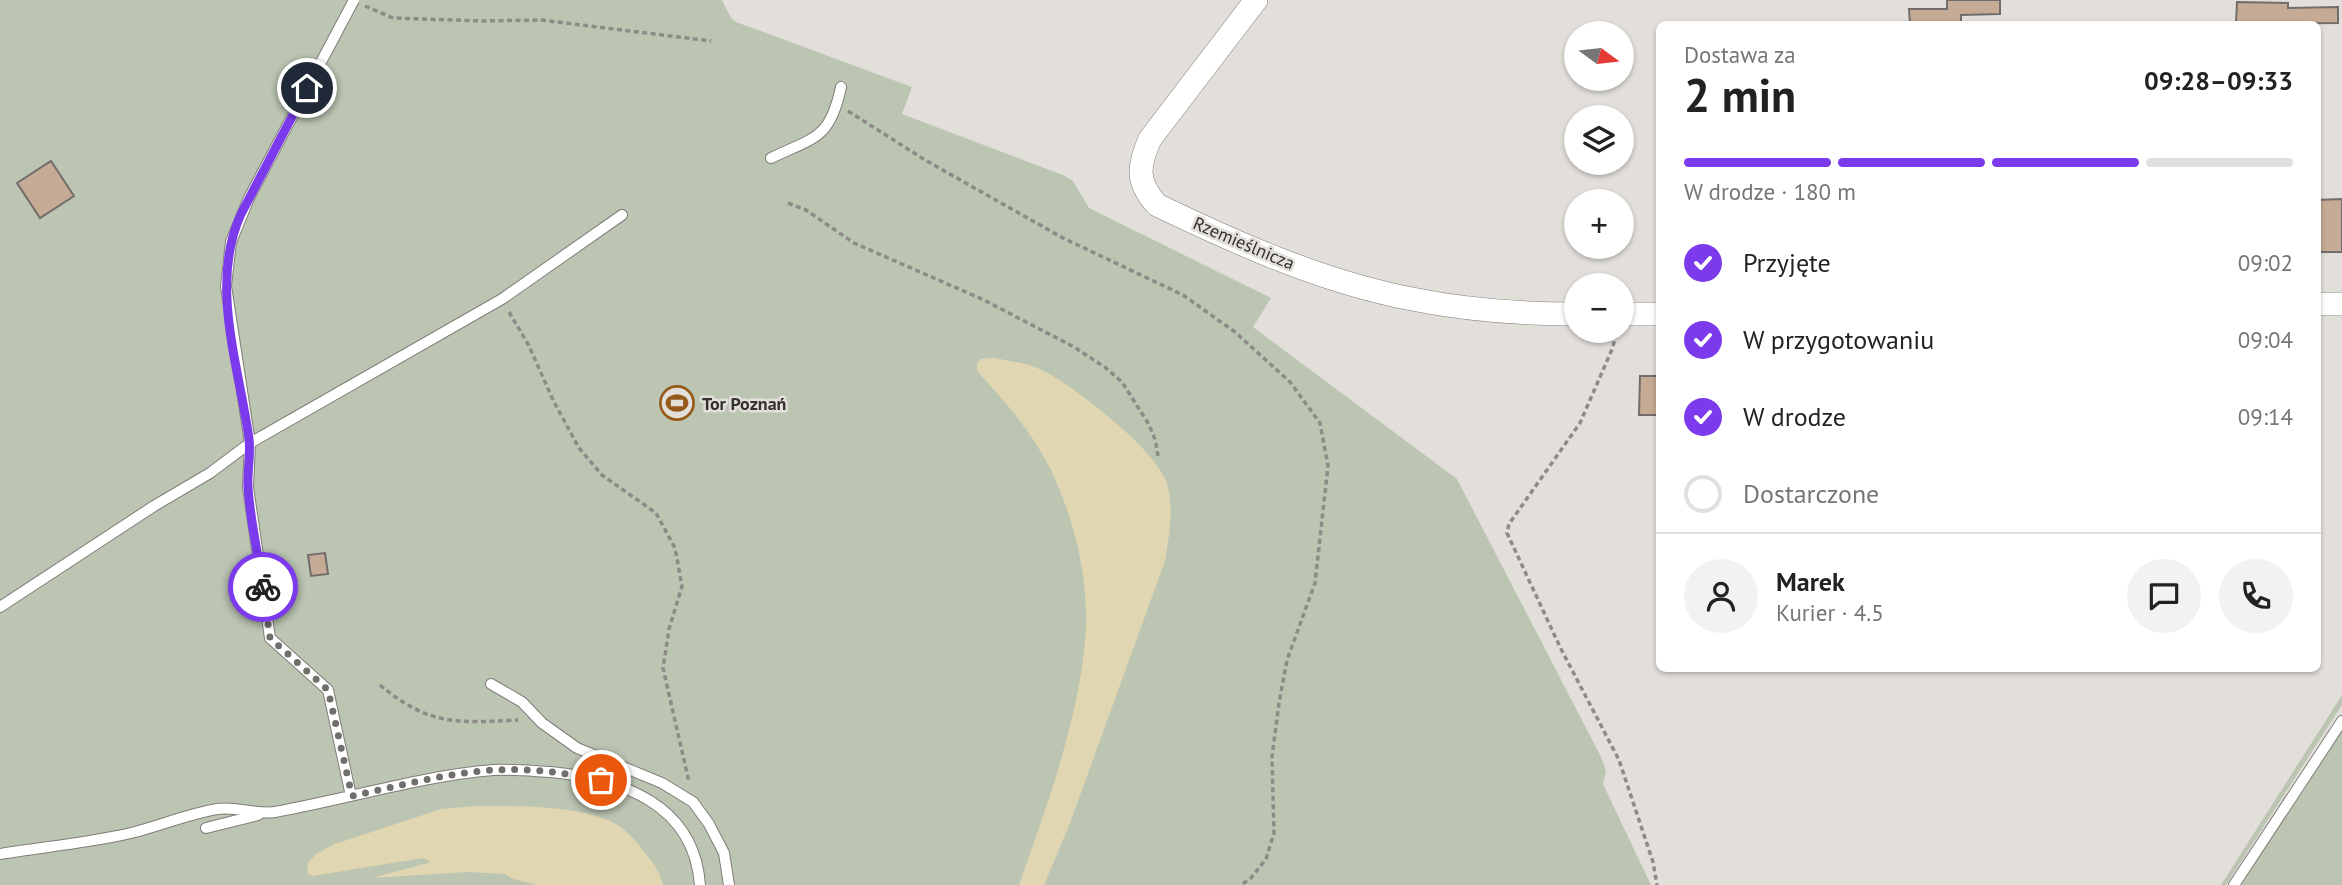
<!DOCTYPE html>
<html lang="pl">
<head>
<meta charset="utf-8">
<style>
	:root { --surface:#fff; --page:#f2f2f2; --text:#222; --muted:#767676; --line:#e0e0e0; --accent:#7c3aed }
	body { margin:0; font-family:"PT Sans",sans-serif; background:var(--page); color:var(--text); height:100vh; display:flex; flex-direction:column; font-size:26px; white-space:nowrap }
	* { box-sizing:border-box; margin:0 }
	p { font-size:23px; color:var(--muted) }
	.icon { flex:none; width:38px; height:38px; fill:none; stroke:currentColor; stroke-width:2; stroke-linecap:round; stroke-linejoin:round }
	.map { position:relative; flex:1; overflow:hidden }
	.sheet { position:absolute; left:1656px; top:21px; width:665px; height:651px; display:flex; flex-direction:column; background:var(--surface); border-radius:10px; box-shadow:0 2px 5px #0004 }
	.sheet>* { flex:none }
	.needle { width:46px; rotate:105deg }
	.fabs { position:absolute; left:1564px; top:21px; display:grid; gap:14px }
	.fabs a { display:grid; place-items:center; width:70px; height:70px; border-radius:50%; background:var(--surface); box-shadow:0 2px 5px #0004; font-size:35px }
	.pin { position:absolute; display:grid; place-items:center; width:60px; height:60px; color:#fff; margin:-30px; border:4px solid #fff; border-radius:50%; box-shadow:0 2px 7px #0007 }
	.courier { position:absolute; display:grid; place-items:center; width:70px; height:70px; margin:-35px; border:5px solid #7c3aed; border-radius:50%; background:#fff; color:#222; box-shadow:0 2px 9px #0007 }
	.headline em { font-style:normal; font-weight:800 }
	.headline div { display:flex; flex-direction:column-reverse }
	.headline { display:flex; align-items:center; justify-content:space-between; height:119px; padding:0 28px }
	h1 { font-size:46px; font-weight:800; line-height:52px }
	.bar { display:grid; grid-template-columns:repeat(4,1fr); gap:10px 7px; align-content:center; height:84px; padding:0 28px }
	.bar i { height:9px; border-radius:5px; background:var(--line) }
	.bar .current { background:var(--accent) }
	.bar p { grid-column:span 4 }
	.line { display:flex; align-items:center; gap:18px; padding:0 28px; border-top:2px solid var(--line) }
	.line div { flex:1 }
	.round { display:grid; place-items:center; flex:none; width:74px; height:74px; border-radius:37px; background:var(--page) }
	ol { padding:0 28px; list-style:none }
	li { display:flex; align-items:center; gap:21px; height:77px }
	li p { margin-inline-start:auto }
	li .icon { padding:7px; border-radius:50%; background:var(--accent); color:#fff; stroke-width:4 }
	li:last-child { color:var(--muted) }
	li i { width:38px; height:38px; border:4px solid var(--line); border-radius:50% }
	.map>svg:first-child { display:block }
</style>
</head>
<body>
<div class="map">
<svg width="2342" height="885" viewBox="0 0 2342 885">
	<rect width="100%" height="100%" fill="#e2dfda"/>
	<path fill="#bbc5b2" d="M0,0H722L731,18L736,22L912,87L902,114L1063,175L1073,181L1089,208L1271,298L1253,327L1457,479L1601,757L1606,771L1603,784L1651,885H0Z
		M2342,695V705L2226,885H2221Z
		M2342,726V885H2241Z"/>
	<path fill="#e0d6b1" d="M993,358C1010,361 1028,363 1044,371C1076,388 1154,448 1166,481C1175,506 1169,536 1165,561L1070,823L1044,885H1019C1047,806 1086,700 1086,617C1086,566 1072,514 1050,468C1037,443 1020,419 1001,398C993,388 984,380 977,370V364L981,359Z
		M476,806C515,806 579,805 614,823C627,830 636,841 645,853C653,863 660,872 663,885H537L511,878L505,874L468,872L372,878L431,862L423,858L313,876L307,873L308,863L316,854L335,844L441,809Z"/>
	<path fill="#c5ab95" stroke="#726d6a" stroke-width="2" d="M1947,0H2000V14L1961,15V24H1910L1909,9H1947Z
		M2237,2L2288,3V8L2338,7V23L2236,24Z
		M51,161L74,196L40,218L17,183Z
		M2342,199V252H2317V200Z
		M1640,376H1659V415H1639Z
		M325,553L328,574L311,576L308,555Z"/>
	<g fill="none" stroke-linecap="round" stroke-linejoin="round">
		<g stroke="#807d79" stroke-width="12">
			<path id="lane" d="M771,158C815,137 830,139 841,87
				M249,198L231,242L226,286L250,443L248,487L270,638L328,690L351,796
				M0,607L154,506L210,473L250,443L502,299L622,215
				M491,684L522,702L542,723L577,748L662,783L693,802L709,824L724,853L729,885
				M206,828L258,815
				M0,854C43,847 88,843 131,833C159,826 188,814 217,809C236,806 256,815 275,812C348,799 420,776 493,770C512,769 532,771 551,772C621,779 694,803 700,885
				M2234,885L2342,721"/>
		</g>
		<g stroke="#807d79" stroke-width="24">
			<path id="street" d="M1256,0L1150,139C1138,166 1136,182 1157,205C1238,244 1323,282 1412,299C1466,310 1522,314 1577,314
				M2317,304H2342
				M1622,314H1659"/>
		</g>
		<path stroke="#8d8a87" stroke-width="3.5" stroke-dasharray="5 3.5" stroke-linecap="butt" d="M365,6L393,18L482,21L541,20L711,41
			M848,111L925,160L1063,238L1183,295L1235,332L1290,382L1320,423L1328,466L1315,583L1287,660L1279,703L1272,757L1274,833L1266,859L1251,878L1241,885
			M788,203L806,210L854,243L984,300L1074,347L1106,368L1122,382L1148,423L1155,439L1158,456
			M509,312L528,344L554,402L579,448L602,475L656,513L675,548L682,586L669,629L663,668L689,782
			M1616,333L1613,347L1580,423L1509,524L1507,533L1560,647L1619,760L1653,862L1657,885
			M380,685C429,726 457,723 518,720"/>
		<use href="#lane" stroke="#fff" stroke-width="10"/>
		<use href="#street" stroke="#fff" stroke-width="23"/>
		<g stroke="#807d79" stroke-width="12" stroke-linecap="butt">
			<path id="lane-bridge" d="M249,198L354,0"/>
		</g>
		<use href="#lane-bridge" stroke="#fff" stroke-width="10"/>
	</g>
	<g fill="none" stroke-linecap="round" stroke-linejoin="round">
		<path stroke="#716f6c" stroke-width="7" stroke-dasharray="0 12.6" d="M263,587L270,638L328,690L352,796C398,786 447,773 494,770C530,768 567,773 601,780"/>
		<path stroke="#7c3aed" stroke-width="9" d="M263,587C258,554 250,520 248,487C247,471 251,455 249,439C239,366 209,284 241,214L307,88"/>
	</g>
	<defs>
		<g id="stadium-ring" transform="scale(1.75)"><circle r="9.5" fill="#e2dfda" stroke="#955a1a" stroke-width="1.5"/><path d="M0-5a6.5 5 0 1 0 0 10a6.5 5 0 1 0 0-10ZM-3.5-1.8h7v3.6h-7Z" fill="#955a1a"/></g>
	</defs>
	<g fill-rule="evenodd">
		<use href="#stadium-ring" x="677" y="403"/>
	</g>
	<g text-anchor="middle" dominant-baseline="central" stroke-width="5" stroke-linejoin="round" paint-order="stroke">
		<g font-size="18" fill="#343230" stroke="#e2dfda">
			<text transform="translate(1244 243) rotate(23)">Rzemieślnicza</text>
		</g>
		<g font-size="18" font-weight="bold" fill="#343230" stroke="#e2dfda" text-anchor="start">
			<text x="702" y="403">Tor Poznań</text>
		</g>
	</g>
</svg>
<div class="fabs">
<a><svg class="needle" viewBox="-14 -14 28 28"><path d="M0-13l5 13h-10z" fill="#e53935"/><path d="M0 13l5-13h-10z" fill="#767676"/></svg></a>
<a><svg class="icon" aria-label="layers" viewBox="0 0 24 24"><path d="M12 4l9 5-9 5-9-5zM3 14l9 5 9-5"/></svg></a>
<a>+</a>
<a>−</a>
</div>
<div class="pin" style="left:601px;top:780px;background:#ea580c"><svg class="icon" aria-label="bag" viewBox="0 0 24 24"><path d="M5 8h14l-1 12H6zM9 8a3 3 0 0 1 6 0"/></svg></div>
<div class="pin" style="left:307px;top:88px;background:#1f2937"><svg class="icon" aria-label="home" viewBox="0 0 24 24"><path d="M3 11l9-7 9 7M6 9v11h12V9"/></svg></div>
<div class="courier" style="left:263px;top:587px"><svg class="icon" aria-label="bike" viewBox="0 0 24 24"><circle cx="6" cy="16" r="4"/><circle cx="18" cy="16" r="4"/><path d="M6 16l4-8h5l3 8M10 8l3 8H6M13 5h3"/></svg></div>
<section class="sheet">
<div class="headline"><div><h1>2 min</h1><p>Dostawa za</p></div><em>09:28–09:33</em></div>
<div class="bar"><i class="current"></i><i class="current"></i><i class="current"></i><i></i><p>W drodze · 180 m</p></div>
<ol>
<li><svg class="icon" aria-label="check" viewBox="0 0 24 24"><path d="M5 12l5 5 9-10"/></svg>Przyjęte<p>09:02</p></li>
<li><svg class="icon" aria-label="check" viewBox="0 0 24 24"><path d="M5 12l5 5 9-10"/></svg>W przygotowaniu<p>09:04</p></li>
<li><svg class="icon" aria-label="check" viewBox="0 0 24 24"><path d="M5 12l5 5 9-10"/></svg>W drodze<p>09:14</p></li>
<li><i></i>Dostarczone</li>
</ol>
<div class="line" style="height:126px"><a class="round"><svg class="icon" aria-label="person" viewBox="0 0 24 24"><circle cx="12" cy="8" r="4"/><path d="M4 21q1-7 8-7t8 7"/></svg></a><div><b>Marek</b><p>Kurier · 4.5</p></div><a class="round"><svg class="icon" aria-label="chat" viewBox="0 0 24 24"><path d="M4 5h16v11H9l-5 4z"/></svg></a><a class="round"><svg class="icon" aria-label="phone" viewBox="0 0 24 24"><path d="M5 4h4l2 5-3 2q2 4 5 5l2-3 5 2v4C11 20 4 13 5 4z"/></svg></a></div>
</section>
</div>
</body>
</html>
